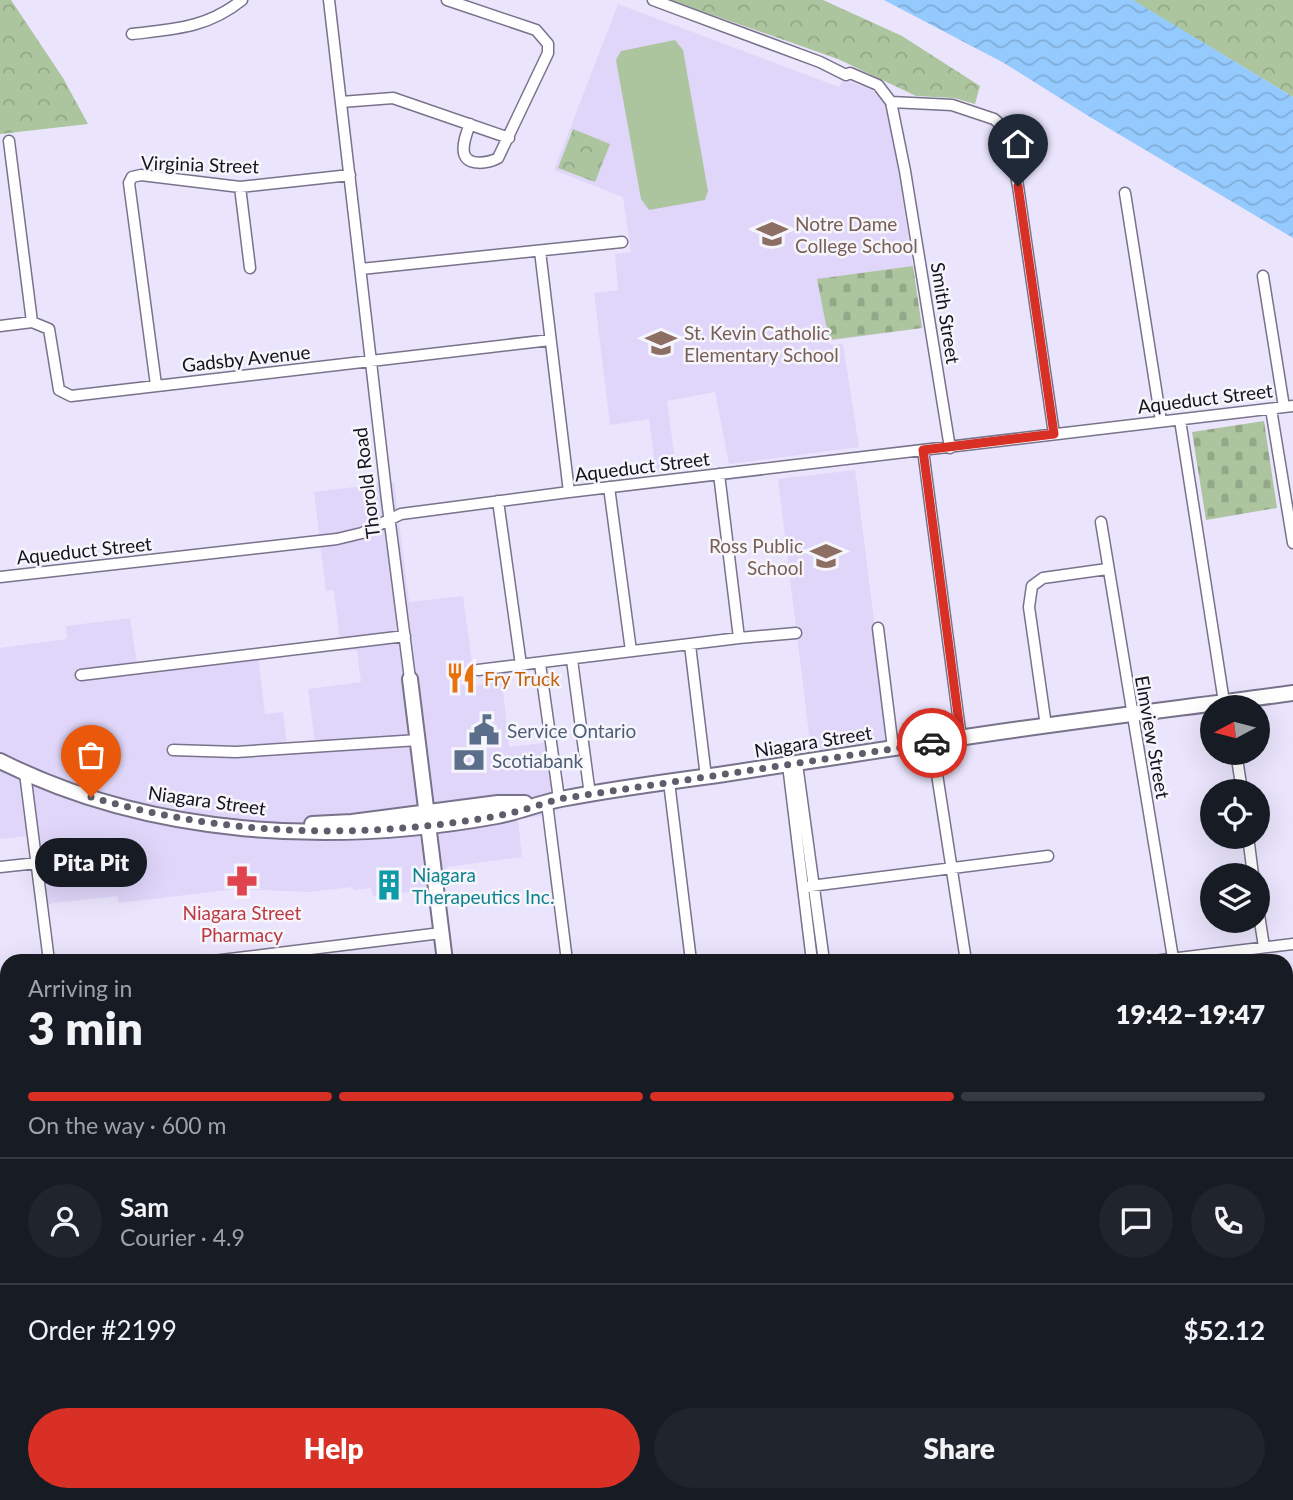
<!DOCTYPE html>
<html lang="en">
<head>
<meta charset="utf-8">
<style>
	:root { --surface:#171b24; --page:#20242c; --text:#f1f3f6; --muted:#9ea1a6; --line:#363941; --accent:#d93025 }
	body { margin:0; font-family:Lato,sans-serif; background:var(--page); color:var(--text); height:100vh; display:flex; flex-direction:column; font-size:26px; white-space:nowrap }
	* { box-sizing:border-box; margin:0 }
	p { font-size:23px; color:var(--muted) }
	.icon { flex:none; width:38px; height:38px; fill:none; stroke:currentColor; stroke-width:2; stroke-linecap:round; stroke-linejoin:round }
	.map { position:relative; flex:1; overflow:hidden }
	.details { position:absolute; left:0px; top:954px; width:1293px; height:548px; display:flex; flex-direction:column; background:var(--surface); border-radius:21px 21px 0 0; box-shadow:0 7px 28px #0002 }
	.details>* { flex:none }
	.needle { width:46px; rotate:263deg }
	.fabs { position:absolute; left:1200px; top:695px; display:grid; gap:14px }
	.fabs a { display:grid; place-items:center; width:70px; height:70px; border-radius:50%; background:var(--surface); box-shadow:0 7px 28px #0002; font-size:35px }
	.pin { position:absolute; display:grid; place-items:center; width:60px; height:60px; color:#fff; margin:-72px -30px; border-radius:50% 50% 50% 0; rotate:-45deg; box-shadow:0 0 7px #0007 }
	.pin .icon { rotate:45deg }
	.courier { position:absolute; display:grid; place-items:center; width:70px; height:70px; margin:-35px; border:5px solid #d93025; border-radius:50%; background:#fff; color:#222; box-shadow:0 2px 9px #0007 }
	.bubble { position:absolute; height:49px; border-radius:24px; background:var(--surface); box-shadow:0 7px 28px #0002; font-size:23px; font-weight:800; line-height:49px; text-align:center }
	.overview em { font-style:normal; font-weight:800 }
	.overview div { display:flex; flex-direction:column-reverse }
	.overview { display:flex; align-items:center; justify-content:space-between; height:119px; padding:0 28px }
	h1 { font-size:46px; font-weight:800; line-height:52px }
	.bar { display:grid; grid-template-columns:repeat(4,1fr); gap:10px 7px; align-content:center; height:84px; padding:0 28px }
	.bar i { height:9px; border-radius:5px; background:var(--line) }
	.bar .current { background:var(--accent) }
	.bar p { grid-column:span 4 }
	.line { display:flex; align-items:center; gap:18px; padding:0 28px; border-top:2px solid var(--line) }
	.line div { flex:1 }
	.round { display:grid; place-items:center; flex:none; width:74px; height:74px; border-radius:37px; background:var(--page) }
	.button { display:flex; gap:14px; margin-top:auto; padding:14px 28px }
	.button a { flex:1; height:80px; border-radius:42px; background:var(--accent); color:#fff; font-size:28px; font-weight:800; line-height:80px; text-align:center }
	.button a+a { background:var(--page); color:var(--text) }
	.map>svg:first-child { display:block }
</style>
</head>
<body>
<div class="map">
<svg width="1293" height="1500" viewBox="0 0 1293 1500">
	<defs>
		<pattern id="cemetery-stones" width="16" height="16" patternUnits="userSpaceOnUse" patternTransform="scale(1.75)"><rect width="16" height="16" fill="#acc59e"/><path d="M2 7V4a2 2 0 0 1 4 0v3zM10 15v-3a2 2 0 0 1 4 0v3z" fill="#93a888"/></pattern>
		<pattern id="park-crowns" width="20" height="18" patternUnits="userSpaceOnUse" patternTransform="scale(1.75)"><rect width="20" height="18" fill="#acc59e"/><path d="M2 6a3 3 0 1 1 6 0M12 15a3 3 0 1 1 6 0" fill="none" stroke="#93a888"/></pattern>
		<pattern id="water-waves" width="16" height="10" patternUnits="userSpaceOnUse" patternTransform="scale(1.75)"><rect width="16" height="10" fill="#95cafe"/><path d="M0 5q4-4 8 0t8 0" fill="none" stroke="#80add9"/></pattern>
	</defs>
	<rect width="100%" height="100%" fill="#eae5fc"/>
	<path fill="#dfd6fa" d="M618,4L839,87L843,79L872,90L880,95L886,103L890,114L922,328L829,341L831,345L843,344L859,447L729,464L715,392L667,401L676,469L656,472L649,419L610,425L594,293L618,290L615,254L631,252L623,197L554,170Z
		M855,470L889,739L811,751L778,479Z
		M394,482L409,602L463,596L475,685L502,682L509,747L551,742L559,810L542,816L518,819L522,857L447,867L448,888L373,896L371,888L353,890V887L308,892L236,889L119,903L117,896L38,905L30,836L0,839V648L67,639L66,626L130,618L137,663L257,649L265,714L283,712L287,745L315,742L308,689L361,682L357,650L341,651L334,590L326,591L314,492Z"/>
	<path fill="url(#cemetery-stones)" d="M913,266L922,328L829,340L817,279Z
		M1264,421L1277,508L1206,520L1192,432Z"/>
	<path fill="url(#park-crowns)" d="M0,0H11L63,78L88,124L0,134Z
		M670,0H823L902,36L980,86L975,104L954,98L916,96L838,59Z
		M1133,0H1293V97C1240,64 1186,34 1133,0Z
		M573,129L610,144L595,182L558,168Z
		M1293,1157V1377L1286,1378V1158Z"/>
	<path fill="#acc59e" d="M675,40L683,50L708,191L705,200L649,210L641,199L616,60L621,51Z"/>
	<path fill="url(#water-waves)" d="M884,0H1133L1293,97V238L1090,117L1004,63Z"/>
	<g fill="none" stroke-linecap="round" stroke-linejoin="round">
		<g stroke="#78728b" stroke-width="13">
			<path id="street" d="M329,0L387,500L410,679
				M447,0L536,30L548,44V53L498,158C489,163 467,167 464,153C462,144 467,132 470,124
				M653,0L820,62L846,75L850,73L878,85L891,102L905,171L950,448
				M132,34C175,29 207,28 242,0
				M341,102L393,98L509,138
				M891,102L952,105L994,119L1002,126L1008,134L1018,186L1054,434
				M9,141L32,322
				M240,187L250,268
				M1125,193L1161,421
				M540,251L569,492
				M361,269L622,242
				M1263,276L1284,407
				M0,326L32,322L49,329L59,390L71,396L550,340
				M156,385L129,183L132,177L141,175L240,187L350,175
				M1271,409L1293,543
				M1180,420L1224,702
				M923,450L961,738
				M719,474L739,638
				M609,487L631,651
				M498,501L521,665
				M1101,522L1173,958
				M0,577L337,539L362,533L401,514L569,492L1293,406
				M878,628L893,748
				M690,645L706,777
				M572,660L590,795
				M540,664L559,799
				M478,670L739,638L796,633
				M81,675L405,636
				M1046,726L1029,607L1032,586L1043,578L1107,569
				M932,742L966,961
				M173,750L236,752L418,740
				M1236,752L1242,791
				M797,764L824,961
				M788,765L812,961
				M25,773L49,961
				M669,782L691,961
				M547,803L567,961
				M1248,836L1253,875
				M0,867L37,863
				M803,887L1048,856
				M1258,908L1264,947
				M213,961L441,933
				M1154,961L1293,944
				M0,986L7,985
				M0,1111L7,1165
				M0,1258L7,1257
				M0,1361L7,1360
				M0,1379L4,1413
				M1287,1384L1293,1436
				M0,1436L7,1438
				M175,1494L176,1500
				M290,1494L291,1500
				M629,1494V1500
				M882,1494V1500
				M993,1494L994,1500
				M1109,1494L1110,1500"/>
		</g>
		<g stroke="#78728b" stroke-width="18">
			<path id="secondary" d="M410,679L445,961
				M0,761C151,837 333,846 497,816C519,812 539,803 561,799C613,789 665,782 718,775C798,763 879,750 959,738C1070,721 1182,708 1293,693
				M312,824L352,822L498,803H525
				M1286,1384L1293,1383
				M514,1494V1500
				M442,1500L465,1494"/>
		</g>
		<use href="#street" stroke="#fff" stroke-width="10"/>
		<use href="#secondary" stroke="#fff" stroke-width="14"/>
	</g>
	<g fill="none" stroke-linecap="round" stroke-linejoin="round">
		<path stroke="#605c6b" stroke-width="7" stroke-dasharray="0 12.6" d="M91,797C223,836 362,840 497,816C518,812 539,805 559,799L932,743"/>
		<path stroke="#d93025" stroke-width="9" d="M932,743L961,738L923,450L1054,434L1018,186"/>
	</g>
	<defs>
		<g id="school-bare" transform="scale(2.415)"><path d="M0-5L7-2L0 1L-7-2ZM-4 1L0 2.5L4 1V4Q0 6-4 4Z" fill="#8d6e63" stroke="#f6f5fb" stroke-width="2.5" paint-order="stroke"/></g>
		<g id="restaurant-bare" transform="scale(2.415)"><path d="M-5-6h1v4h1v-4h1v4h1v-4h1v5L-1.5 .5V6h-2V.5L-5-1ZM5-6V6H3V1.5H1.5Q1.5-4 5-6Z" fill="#e8710a" stroke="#f6f5fb" stroke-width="2.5" paint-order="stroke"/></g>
		<g id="civic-bare" transform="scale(2.415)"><path d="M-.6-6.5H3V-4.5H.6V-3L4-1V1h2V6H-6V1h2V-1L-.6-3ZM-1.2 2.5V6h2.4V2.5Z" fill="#5c6f8a" stroke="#f6f5fb" stroke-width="2.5" paint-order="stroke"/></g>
		<g id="bank-bare" transform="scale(2.415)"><path d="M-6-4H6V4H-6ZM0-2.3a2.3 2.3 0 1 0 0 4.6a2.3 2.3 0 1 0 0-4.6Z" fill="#5c6f8a" stroke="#f6f5fb" stroke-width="2.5" paint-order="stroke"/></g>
		<g id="pharmacy-bare" transform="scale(2.415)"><path d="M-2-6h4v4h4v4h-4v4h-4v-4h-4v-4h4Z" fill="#e0444e" stroke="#f6f5fb" stroke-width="2.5" paint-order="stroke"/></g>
		<g id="building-bare" transform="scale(2.415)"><path d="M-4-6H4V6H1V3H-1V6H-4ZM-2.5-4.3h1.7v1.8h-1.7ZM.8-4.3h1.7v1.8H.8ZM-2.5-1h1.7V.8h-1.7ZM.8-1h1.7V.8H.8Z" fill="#0f9aa8" stroke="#f6f5fb" stroke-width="2.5" paint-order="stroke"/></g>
	</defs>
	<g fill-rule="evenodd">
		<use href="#school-bare" x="772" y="234"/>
		<use href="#school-bare" x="661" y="343"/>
		<use href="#school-bare" x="826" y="556"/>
		<use href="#restaurant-bare" x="461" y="678"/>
		<use href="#civic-bare" x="484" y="730"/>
		<use href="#bank-bare" x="469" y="760"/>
		<use href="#pharmacy-bare" x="242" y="881"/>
		<use href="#building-bare" x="389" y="885"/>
	</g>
	<g text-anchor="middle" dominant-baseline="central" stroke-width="5" stroke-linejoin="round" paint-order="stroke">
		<g font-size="19" fill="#15131d" stroke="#f6f5fb">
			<text transform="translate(200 164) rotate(2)">Virginia Street</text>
			<text transform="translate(946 313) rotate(81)">Smith Street</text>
			<text transform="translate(246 358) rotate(-6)">Gadsby Avenue</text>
			<text transform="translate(1205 398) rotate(-7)">Aqueduct Street</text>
			<text transform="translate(642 466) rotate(-7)">Aqueduct Street</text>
			<text transform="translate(366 483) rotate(-97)">Thorold Road</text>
			<text transform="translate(84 550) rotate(-6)">Aqueduct Street</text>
			<text transform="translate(1153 737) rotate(80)">Elmview Street</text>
			<text transform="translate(813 741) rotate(-9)">Niagara Street</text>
			<text transform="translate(207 800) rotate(8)">Niagara Street</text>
		</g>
		<g font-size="19" fill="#785e54" stroke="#f6f5fb" text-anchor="start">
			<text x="795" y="223">Notre Dame<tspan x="795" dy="22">College School</tspan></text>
			<text x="684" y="332">St. Kevin Catholic<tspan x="684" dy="22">Elementary School</tspan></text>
			<text x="803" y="545" text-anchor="end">Ross Public<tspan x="803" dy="22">School</tspan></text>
		</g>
		<g font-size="19" fill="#c56008" stroke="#f6f5fb" text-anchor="start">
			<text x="484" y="678">Fry Truck</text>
		</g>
		<g font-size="19" fill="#4e5e75" stroke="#f6f5fb" text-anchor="start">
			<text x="507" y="730">Service Ontario</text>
			<text x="492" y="760">Scotiabank</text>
		</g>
		<g font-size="19" fill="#0d838f" stroke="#f6f5fb" text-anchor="start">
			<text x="412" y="874">Niagara<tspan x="412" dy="22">Therapeutics Inc.</tspan></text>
		</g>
		<g font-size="19" fill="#be3a42" stroke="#f6f5fb">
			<text x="242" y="912">Niagara Street<tspan x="242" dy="22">Pharmacy</tspan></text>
		</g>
	</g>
</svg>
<div class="fabs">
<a><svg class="needle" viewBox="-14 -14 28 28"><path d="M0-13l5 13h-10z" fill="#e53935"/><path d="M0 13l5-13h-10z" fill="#9ea1a6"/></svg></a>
<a><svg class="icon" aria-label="locate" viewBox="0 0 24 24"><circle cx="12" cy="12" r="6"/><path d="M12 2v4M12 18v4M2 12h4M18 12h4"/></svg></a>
<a><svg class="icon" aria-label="layers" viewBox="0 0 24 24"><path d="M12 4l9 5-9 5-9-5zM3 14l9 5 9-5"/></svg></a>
</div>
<div class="pin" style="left:91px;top:797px;background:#ea580c"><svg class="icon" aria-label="bag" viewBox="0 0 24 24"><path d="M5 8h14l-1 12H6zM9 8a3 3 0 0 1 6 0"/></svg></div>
<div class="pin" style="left:1018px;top:186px;background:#1f2937"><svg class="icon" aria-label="home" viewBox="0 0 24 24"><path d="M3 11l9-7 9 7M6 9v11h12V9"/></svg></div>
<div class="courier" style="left:932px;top:743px"><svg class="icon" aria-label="car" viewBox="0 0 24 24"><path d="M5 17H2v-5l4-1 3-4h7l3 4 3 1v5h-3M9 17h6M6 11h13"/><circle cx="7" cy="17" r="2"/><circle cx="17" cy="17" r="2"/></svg></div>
<div class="bubble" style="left:35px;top:838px;width:112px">Pita Pit</div>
<section class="details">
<div class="overview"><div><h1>3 min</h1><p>Arriving in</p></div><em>19:42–19:47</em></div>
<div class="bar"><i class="current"></i><i class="current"></i><i class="current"></i><i></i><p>On the way · 600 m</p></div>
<div class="line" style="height:126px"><a class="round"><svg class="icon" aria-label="person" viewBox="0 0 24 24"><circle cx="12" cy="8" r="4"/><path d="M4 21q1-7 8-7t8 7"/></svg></a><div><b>Sam</b><p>Courier · 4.9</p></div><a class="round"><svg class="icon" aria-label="chat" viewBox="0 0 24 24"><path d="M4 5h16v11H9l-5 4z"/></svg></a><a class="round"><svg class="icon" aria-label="phone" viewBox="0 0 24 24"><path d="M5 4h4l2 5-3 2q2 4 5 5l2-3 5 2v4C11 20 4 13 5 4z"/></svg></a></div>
<div class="line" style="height:91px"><div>Order #2199</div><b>$52.12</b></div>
<div class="button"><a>Help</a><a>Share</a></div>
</section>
</div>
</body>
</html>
